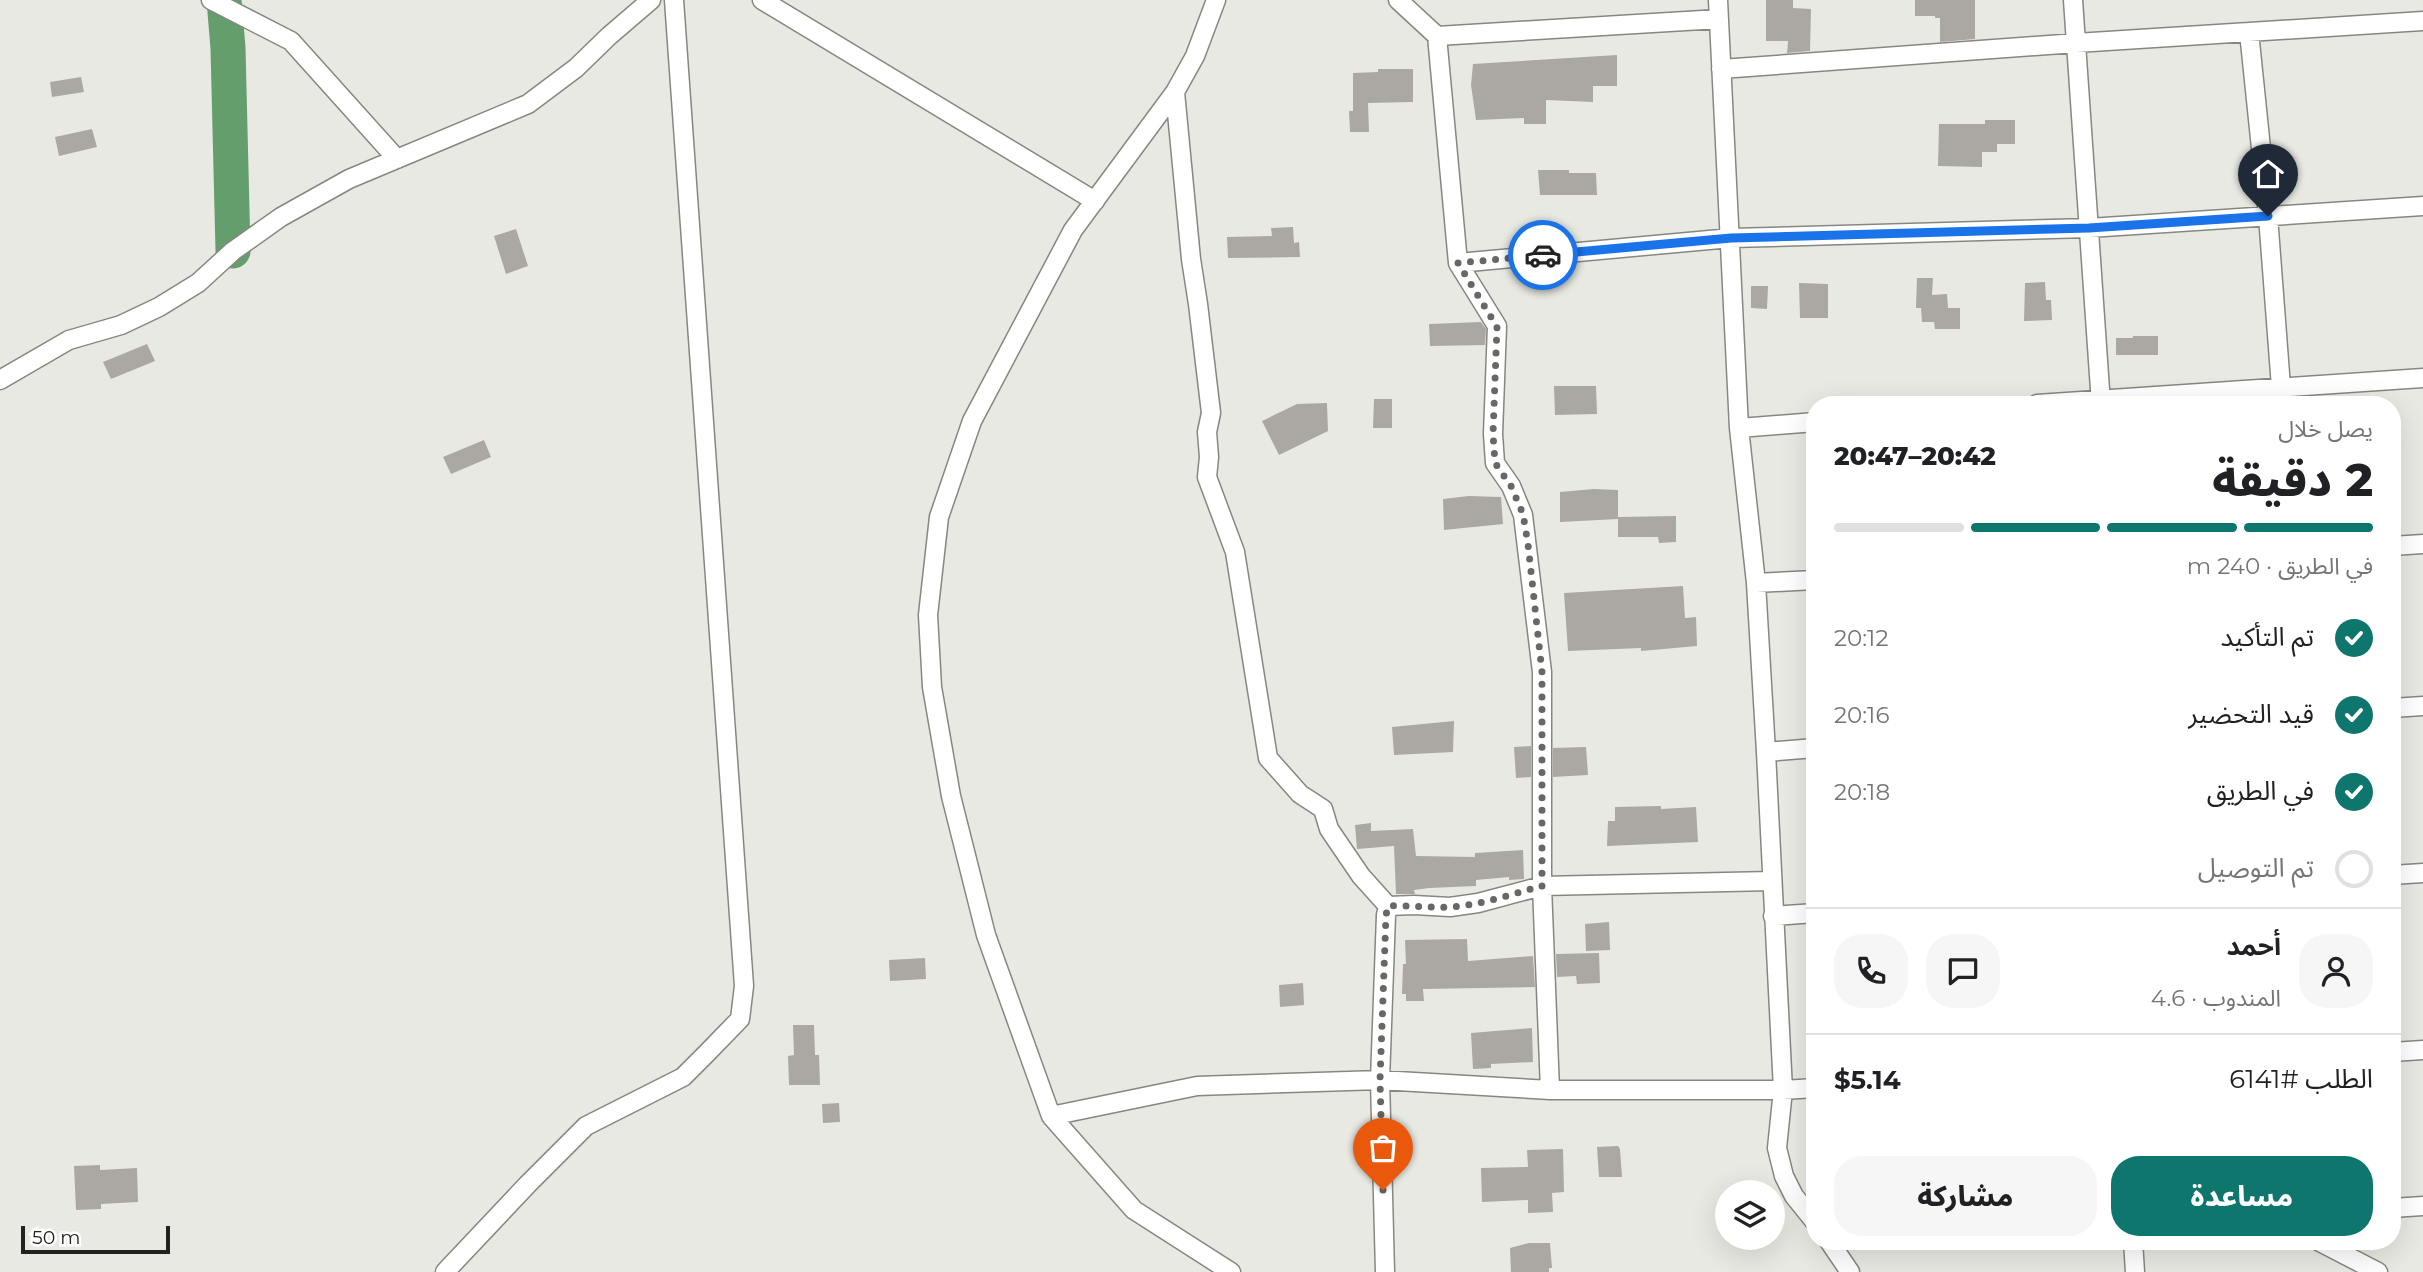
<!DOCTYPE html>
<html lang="ar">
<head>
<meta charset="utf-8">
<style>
	:root { --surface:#fff; --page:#f6f6f6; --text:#202124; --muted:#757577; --line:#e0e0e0; --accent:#0f766e }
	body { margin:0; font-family:Montserrat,"Noto Sans Arabic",sans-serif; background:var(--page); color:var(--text); direction:rtl; height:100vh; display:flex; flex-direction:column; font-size:26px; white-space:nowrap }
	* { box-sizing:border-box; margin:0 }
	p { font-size:23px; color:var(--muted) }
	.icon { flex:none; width:38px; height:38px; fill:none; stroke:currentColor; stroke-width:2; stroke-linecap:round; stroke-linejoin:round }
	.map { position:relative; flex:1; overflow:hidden; direction:ltr }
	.details { position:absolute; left:1806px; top:396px; width:595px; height:854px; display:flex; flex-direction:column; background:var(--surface); border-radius:28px; box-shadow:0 7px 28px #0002; direction:rtl }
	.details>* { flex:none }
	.fabs { position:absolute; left:1715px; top:1180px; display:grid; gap:14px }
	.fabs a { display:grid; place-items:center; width:70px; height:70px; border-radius:50%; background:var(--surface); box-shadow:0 7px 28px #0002; font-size:35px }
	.scale { position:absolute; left:21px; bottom:18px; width:149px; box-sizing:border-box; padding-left:7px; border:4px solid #21211f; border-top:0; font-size:19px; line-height:24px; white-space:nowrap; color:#21211f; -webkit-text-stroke:5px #fffffe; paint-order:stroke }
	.pin { position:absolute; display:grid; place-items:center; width:60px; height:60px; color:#fff; margin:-72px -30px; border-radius:50% 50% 50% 0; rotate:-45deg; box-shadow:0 0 7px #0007 }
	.pin .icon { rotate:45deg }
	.courier { position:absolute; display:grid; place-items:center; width:70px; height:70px; margin:-35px; border:5px solid #1a73e8; border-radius:50%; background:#fff; color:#222; box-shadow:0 2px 9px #0007 }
	.headline em { font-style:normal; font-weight:800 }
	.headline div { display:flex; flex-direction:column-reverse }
	.headline { display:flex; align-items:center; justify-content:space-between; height:119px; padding:0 28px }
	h1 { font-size:46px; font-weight:800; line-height:52px }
	.bar { display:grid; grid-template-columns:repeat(4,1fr); gap:10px 7px; align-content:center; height:84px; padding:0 28px }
	.bar i { height:9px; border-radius:5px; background:var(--line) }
	.bar .on { background:var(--accent) }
	.bar p { grid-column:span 4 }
	.line { display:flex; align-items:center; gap:18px; padding:0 28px; border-top:2px solid var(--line) }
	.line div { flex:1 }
	.round { display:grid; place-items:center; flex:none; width:74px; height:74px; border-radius:28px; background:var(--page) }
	ol { padding:0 28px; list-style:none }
	li { display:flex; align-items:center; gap:21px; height:77px }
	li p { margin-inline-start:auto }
	li .icon { padding:7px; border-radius:50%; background:var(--accent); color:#fff; stroke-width:4 }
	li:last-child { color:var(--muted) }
	li i { width:38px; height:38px; border:4px solid var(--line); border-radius:50% }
	.button { display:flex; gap:14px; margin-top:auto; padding:14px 28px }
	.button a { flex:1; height:80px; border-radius:28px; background:var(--accent); color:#fff; font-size:28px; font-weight:800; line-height:80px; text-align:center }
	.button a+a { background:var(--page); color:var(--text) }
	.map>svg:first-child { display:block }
</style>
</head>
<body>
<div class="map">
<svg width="2423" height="1272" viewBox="0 0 2423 1272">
	<rect width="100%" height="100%" fill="#e9e9e3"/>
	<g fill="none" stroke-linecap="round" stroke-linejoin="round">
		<path stroke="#639e6c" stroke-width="35" d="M224,0L228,48L233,251"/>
	</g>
	<path fill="#aba8a3" d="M1766,0H1793V8L1811,9L1810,51L1787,53L1788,41H1766Z
		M1915,0H1975V39L1940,42V18H1935V16H1915Z
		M1617,55V86H1593V102L1546,100V124H1524V118L1476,120L1471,85L1473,64Z
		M1378,69H1413V102L1368,103L1369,132H1350L1349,111H1353V73L1378,72Z
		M81,77L84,92L52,97L50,82Z
		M1985,120H2015V144H1997V152H1982V167L1938,166L1939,124H1985Z
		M92,129L97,147L59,156L55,137Z
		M1538,170H1569V173H1596L1597,195H1540Z
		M1293,227L1294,243L1299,242L1300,257L1228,258L1227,237L1272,236L1271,228Z
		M516,229L528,266L506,274L494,236Z
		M1917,278H1933L1932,295L1947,294L1948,308H1960V329H1935L1934,322H1922L1921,308H1916Z
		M2045,282L2046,300H2051L2052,320L2024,321L2025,283Z
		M1799,283L1828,284V318H1800Z
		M1751,286H1768L1767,309L1751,308Z
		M1481,322L1486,329L1485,345L1430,346L1429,324Z
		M2133,336H2158V355H2116V338H2133Z
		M147,344L155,361L111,379L103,362Z
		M1554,386H1596L1597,414L1555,415Z
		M1374,399H1392V428H1373Z
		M1327,403L1328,431L1279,455L1262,421L1297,404Z
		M484,440L491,457L451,474L443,457Z
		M1594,489L1618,490V517L1676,516V542L1659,543L1658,537H1618V519L1560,522V492Z
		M1469,496L1501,497L1503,524L1444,530L1443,499Z
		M1683,586L1685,618L1696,617L1697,646L1641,651V648L1568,651L1564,593Z
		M1454,721L1453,752L1394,755L1392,727Z
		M1531,746V777L1516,778L1514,747Z
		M1586,747L1588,775L1553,777V748Z
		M1661,806V809L1696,807L1698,842L1607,846L1608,821H1615V807Z
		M1371,823V831L1413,829L1416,856L1475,857V853L1523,850L1524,879L1509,880V877L1476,880V886L1429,888L1414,890L1415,894H1396L1394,846L1357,849L1355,825Z
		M1609,922L1610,950L1586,951L1585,924Z
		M1467,939L1468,961L1533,956L1535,987L1423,989L1424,1001H1406V994H1402L1403,964H1406L1405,940Z
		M1599,953L1600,983L1577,984L1576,976L1557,977L1556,954Z
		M925,958L926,979L890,981L889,960Z
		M1303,983L1304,1005L1280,1007L1279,985Z
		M793,1025H814L815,1055H819L820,1085H789L788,1056L794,1055Z
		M1532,1028L1533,1062L1491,1064V1068L1473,1069L1471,1033Z
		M839,1103L840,1122L823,1123L822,1104Z
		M1618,1146L1620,1149L1622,1177H1599L1597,1147Z
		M1563,1149L1564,1192L1552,1193L1553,1212L1528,1213V1200L1482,1202L1481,1168L1528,1167L1527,1150Z
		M100,1165V1170L137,1168L138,1202L101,1204V1209L76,1210L74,1166Z
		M1529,1243H1550L1552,1268H1549V1272H1511L1510,1248Z"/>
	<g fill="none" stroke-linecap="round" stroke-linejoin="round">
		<g stroke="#878781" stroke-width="21">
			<path id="street" d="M211,0L291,41L397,159
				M762,0L1095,201
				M1216,0L1195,56L1175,92L1073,230L972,421L939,517L928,615L932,687L951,796L986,935L1051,1116L1134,1210L1231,1272
				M1398,0L1437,36L1458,263L1497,326L1493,434L1495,463L1511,486L1523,515L1542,672V886L1550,1090
				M1718,0L1739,428L1756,583L1766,752L1783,1090L1777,1148L1784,1176L1794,1196L1815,1222
				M2073,0L2101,404
				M2249,32L2268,216L2281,387
				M1437,36L1719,19
				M1721,69L2076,43L2423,21
				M1175,92L1191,259L1198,304L1211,413L1207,432L1209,457L1207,477L1235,552L1268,758L1300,794L1323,809L1329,829L1361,876L1388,906
				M1458,263L1731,238L2089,228L2423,206
				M0,380L69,340L121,325L159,307L198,283L233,251L281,217L349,179L528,104L576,68L609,36L651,0
				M2037,404L2423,378
				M1739,428L1815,422
				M2392,546L2423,544
				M1756,583L1815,580
				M2392,708L2423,706
				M1766,752L1815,748
				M2392,875L2423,873
				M1388,906L1414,905L1450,907L1478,903L1542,886L1772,881
				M1773,916L1815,913
				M2392,1052L2423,1050
				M1051,1116L1197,1086L1380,1080L1550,1090H1783L1815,1088
				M2392,1208L2423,1206
				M1829,1241L1850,1272
				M2133,1241L2135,1272
				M2318,1241L2378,1272
				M445,1272L528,1184L586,1126L683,1077L707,1053L740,1019L744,986L674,0
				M1385,1272L1380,1080L1386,915L1388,906"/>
		</g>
		<use href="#street" stroke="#fff" stroke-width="18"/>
	</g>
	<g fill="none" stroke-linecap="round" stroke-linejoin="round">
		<path stroke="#676764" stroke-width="7" stroke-dasharray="0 12.6" d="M1383,1190L1380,1080L1386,915L1388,906C1409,905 1429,908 1450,907C1481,905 1512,894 1542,886V672L1528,544L1523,514L1511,486L1495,463L1493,434L1497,327L1458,263L1543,255"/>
		<path stroke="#1a73e8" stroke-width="9" d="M1543,255L1731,238L2089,228L2268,216"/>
	</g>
</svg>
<div class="fabs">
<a><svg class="icon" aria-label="layers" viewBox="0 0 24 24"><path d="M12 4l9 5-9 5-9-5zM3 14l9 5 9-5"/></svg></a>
</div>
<div class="scale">50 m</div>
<div class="pin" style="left:1383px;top:1190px;background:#ea580c"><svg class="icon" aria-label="bag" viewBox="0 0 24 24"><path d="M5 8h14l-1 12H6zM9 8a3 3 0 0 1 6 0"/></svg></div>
<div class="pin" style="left:2268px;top:216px;background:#1f2937"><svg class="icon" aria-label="home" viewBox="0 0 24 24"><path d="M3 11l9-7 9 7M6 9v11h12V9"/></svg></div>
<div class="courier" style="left:1543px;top:255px"><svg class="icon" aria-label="car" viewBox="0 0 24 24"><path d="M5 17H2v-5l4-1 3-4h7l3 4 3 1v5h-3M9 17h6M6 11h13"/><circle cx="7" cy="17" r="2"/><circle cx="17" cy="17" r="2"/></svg></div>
<section class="details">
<div class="headline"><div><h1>2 دقيقة</h1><p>يصل خلال</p></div><em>20:42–20:47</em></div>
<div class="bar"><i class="on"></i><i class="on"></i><i class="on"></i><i></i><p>في الطريق · 240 m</p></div>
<ol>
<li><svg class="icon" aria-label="check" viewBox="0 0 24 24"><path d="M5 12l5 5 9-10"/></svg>تم التأكيد<p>20:12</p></li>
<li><svg class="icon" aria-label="check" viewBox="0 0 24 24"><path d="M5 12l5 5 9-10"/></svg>قيد التحضير<p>20:16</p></li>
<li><svg class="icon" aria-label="check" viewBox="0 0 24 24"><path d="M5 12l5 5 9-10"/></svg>في الطريق<p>20:18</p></li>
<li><i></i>تم التوصيل</li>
</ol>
<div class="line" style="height:126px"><a class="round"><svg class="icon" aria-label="person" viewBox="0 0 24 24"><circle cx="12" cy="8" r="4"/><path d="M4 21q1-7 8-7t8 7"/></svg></a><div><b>أحمد</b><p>المندوب · 4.6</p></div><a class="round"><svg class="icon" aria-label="chat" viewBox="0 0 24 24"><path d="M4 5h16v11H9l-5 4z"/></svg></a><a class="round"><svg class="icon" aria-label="phone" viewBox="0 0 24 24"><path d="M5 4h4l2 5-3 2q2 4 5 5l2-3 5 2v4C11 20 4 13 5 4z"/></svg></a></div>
<div class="line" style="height:91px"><div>الطلب #6141</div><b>$5.14</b></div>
<div class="button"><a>مساعدة</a><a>مشاركة</a></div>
</section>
</div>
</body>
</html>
